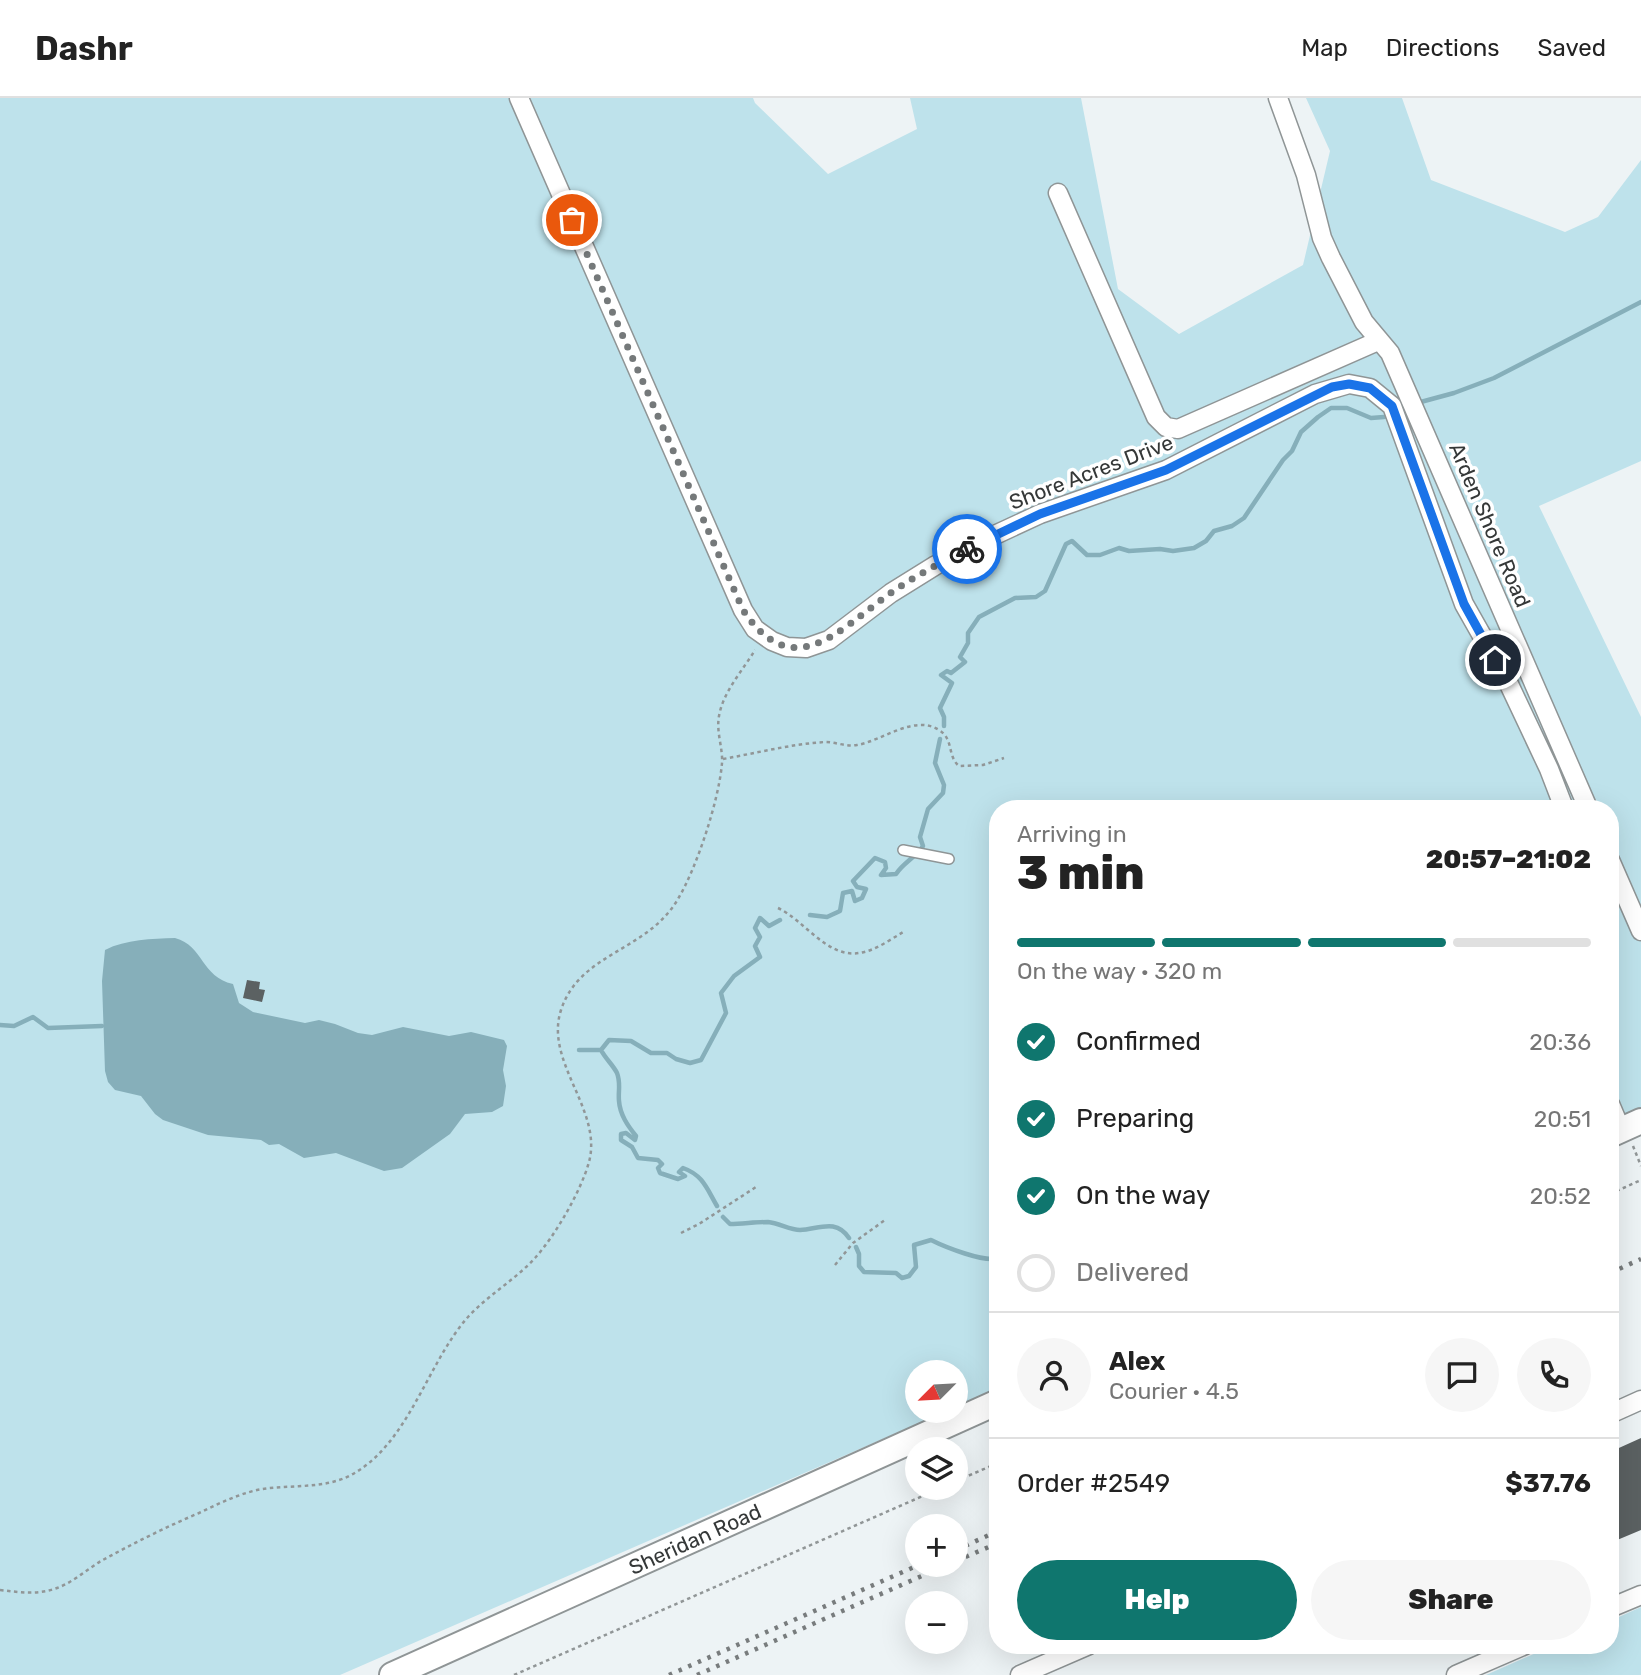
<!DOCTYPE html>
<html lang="en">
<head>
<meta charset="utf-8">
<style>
	:root { --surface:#fff; --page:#f6f6f6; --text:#222; --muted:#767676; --line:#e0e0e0; --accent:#0f766e }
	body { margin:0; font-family:Rubik,sans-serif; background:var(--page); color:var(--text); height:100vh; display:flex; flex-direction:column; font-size:26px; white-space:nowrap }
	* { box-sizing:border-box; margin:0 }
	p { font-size:23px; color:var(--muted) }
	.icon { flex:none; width:38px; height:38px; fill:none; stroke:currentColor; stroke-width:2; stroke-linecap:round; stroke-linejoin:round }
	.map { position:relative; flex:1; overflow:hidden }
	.side { position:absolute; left:989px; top:702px; width:630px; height:854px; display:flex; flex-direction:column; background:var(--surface); border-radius:28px; box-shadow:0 7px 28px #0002 }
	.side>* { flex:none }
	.needle { width:46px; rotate:246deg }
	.buttons { position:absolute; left:905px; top:1262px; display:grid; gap:14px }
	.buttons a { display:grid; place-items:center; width:63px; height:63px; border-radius:50%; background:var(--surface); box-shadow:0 7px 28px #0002; font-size:35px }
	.pin { position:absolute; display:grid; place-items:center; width:60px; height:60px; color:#fff; margin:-30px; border:4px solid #fff; border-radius:50%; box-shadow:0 2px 7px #0007 }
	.courier { position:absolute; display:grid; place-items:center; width:70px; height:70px; margin:-35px; border:5px solid #1a73e8; border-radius:50%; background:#fff; color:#222; box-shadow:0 2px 9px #0007 }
	.head em { font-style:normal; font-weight:800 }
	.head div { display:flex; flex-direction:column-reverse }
	.head { display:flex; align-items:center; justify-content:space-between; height:119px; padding:0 28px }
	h1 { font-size:46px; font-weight:800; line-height:52px }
	.bar { display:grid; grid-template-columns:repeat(4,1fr); gap:10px 7px; align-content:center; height:84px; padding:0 28px }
	.bar i { height:9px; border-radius:5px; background:var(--line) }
	.bar .active { background:var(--accent) }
	.bar p { grid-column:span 4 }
	.line { display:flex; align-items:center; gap:18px; padding:0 28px; border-top:2px solid var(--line) }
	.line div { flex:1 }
	.round { display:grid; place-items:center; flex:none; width:74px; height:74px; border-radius:37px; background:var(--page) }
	ol { padding:0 28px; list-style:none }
	li { display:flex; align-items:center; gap:21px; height:77px }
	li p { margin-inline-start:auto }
	li .icon { padding:7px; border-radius:50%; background:var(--accent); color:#fff; stroke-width:4 }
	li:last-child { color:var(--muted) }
	li i { width:38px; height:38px; border:4px solid var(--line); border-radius:50% }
	.primary-button { display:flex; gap:14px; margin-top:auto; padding:14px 28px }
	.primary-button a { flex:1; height:80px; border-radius:42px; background:var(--accent); color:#fff; font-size:28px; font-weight:800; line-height:80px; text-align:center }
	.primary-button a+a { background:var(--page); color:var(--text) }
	header { display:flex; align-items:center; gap:42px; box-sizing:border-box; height:98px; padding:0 35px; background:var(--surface); border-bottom:2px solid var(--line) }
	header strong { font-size:33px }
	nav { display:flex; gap:38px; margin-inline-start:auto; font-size:24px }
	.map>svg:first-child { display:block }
</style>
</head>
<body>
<header>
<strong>Dashr</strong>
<nav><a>Map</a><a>Directions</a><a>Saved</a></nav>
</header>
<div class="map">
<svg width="1641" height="1577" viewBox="0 0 1641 1577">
	<rect width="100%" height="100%" fill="#edf3f5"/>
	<path fill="#bee2eb" d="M0,0H753L755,5L828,76L917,31L910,0H1081L1118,191L1179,236L1303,167L1330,53L1306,0H1402L1431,82L1565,134L1598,119L1641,62V363L1539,408L1641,619V1010L1610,1024V710H998L997,1291L956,1309V1274H917V1312L947,1313L340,1577H0Z
		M1641,1509V1577H1486L1554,1547H1610V1523Z"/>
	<path fill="#86afba" d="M175,840C204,848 201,879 233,886L239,905L253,914L305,925L319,922L335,926L358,935L372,937L403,929L449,938L471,934L504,942L507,948L503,972L506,988L503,1008L492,1014L465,1016L450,1036L402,1070L384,1073L336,1055L304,1060L279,1046L269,1047L261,1042L208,1037L163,1022L155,1016L141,998L115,992L108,984L105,973L102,883L105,852C126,841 152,841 175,840Z"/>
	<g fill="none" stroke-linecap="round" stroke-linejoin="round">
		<path stroke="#86afba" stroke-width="4.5" d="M1417,305L1454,295L1494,280L1641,204
			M944,628V619L940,610L952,585L941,577L947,573L951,575L965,564L960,559L968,545V535L979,519L1015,500L1036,499L1045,493L1066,446L1072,443L1087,457H1100L1119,450L1129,453L1160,451L1173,453L1194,450L1206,443L1214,433L1232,428L1244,420L1283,362L1292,353L1301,334L1318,319L1331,310H1347L1371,320L1384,319
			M810,817L827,819L840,813L843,795L852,793L855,803L862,800L866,791L857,789L853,783L875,760L885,764L886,770L881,777L896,776C904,764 915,760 923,748L920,739L928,711L943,695L944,687L935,665L940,641
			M0,927L14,928L33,919L48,930L102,928
			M579,952H601
			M601,952L609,942L631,943L651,955H667L676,961L690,965L701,962L726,915L721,895L734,878L760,859L755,848L760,839L755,830L760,820L769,828L780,822
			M601,952C605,960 613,967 617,975C621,985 618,993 619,1003C620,1017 628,1028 636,1038L635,1042L626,1035L621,1036V1042L632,1049L638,1060L658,1062L662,1066L658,1070L660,1075L678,1081L685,1078L679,1074L683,1070C703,1077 707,1091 717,1108
			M723,1119L730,1126C742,1126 755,1124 768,1124C779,1125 790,1132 800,1132C819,1131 836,1120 849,1140
			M856,1149L859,1156V1168L864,1174L896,1175L902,1180L909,1178L916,1169L914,1147L931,1142C945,1149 985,1165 998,1160"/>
	</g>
	<path fill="#5b6162" d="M247,882L260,884L259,891L265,892L262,904L243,900Z
		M1641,1340V1432L1610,1445V1354Z"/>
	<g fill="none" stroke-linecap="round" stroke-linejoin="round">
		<g stroke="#8f9596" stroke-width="12">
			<path id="service" d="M903,752L949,761"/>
		</g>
		<g stroke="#8f9596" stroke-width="21">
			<path id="minor" d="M519,0L743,512L755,531L772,543L787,549L806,550L829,542L891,495L936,467L997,436L1040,416L1166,372L1315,296L1349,286L1370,290L1392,308L1464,506L1507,582L1549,671L1564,710
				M1278,0L1306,77L1322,140L1331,160L1364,224L1390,255L1588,710
				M1058,95L1156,319L1166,329L1178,331L1378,243
				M1610,762L1641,833
				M1610,1006L1621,1032
				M1610,1316L1641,1302
				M1610,1510L1641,1497
				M1020,1577L1089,1547
				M1456,1577L1525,1547"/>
		</g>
		<g stroke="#8f9596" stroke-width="28">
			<g id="secondary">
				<path d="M1610,1037L1641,1023"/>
				<path id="s1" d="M392,1577L998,1304"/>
			</g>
		</g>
		<path stroke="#919697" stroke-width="2.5" stroke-dasharray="3.5 3.5" stroke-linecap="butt" d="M723,661C757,655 791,646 825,644C836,644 846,649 857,647C882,643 914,616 939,632C954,641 947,658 959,668L983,667L1004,660
			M778,810C804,822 827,860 859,855C875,853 891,841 905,833
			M1633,1048L1641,1068
			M1610,1096L1641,1082
			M681,1135L699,1126L756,1089
			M835,1167L853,1145L885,1122
			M956,1383L998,1365
			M0,1492C19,1494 35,1497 54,1491C71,1486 86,1472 101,1463C132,1446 166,1429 199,1415C218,1406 236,1397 257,1392C287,1386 323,1392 351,1377C409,1346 427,1265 468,1219C488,1197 515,1182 535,1160C555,1138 581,1093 589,1064C603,1012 544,964 561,912C580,854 647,854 678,801C697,769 719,702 722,665C723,650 716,634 719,618C723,594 743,572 755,552
			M514,1577L941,1390"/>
		<use href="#service" stroke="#fff" stroke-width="9"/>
		<use href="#minor" stroke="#fff" stroke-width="18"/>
		<use href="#secondary" stroke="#fff" stroke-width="24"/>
		<path stroke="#787c7d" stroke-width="4.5" stroke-dasharray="3.5 7" stroke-linecap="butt" d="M1610,1175L1641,1161
			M956,1452L998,1433
			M956,1463L998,1445
			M669,1577L921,1466
			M697,1577L949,1466"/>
	</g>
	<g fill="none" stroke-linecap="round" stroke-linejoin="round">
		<path stroke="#75797a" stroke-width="7" stroke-dasharray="0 12.6" d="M572,122L743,512C792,586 837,534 888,497C913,479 940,465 967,451"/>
		<path stroke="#1a73e8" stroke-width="9" d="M967,451L1040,416L1166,372L1332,289L1349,286L1370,290L1392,308L1464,506L1495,562"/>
	</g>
	<g text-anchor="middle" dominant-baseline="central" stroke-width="7" stroke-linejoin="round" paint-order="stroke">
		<g font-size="21" fill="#353838" stroke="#fff">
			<text transform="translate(1091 374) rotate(-21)">Shore Acres Drive</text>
			<text transform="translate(1490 427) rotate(67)">Arden Shore Road</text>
			<text stroke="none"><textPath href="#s1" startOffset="332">Sheridan Road</textPath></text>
		</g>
	</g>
</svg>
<div class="buttons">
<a><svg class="needle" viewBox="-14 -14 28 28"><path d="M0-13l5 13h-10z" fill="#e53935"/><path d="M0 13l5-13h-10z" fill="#767676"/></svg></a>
<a><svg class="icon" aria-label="layers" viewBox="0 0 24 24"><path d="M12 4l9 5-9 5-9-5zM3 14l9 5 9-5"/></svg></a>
<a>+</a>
<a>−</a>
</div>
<div class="pin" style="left:572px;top:122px;background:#ea580c"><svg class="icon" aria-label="bag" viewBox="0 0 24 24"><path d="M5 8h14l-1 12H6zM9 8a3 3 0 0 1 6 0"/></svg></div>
<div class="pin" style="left:1495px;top:562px;background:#1f2937"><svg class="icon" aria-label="home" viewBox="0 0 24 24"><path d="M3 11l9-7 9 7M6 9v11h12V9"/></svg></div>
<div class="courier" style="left:967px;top:451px"><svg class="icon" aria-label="bike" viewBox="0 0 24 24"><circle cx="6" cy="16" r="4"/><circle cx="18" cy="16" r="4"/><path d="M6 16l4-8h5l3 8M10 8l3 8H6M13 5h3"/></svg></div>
<section class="side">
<div class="head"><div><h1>3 min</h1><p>Arriving in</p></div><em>20:57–21:02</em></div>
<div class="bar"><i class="active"></i><i class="active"></i><i class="active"></i><i></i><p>On the way · 320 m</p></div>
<ol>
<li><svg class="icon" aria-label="check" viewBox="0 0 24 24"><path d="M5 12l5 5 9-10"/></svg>Confirmed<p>20:36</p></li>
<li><svg class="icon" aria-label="check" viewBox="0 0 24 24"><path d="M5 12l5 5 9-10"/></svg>Preparing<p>20:51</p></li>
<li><svg class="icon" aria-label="check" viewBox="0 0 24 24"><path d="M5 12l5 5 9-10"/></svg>On the way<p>20:52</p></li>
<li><i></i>Delivered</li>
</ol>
<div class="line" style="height:126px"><a class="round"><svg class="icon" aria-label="person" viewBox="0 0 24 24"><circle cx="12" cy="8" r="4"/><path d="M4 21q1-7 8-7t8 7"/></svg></a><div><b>Alex</b><p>Courier · 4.5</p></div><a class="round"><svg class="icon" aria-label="chat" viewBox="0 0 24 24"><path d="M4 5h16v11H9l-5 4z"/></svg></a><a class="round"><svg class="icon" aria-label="phone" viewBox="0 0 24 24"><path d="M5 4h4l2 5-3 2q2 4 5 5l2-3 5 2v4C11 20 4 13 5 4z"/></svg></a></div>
<div class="line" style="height:91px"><div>Order #2549</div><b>$37.76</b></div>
<div class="primary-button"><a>Help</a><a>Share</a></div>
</section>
</div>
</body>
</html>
